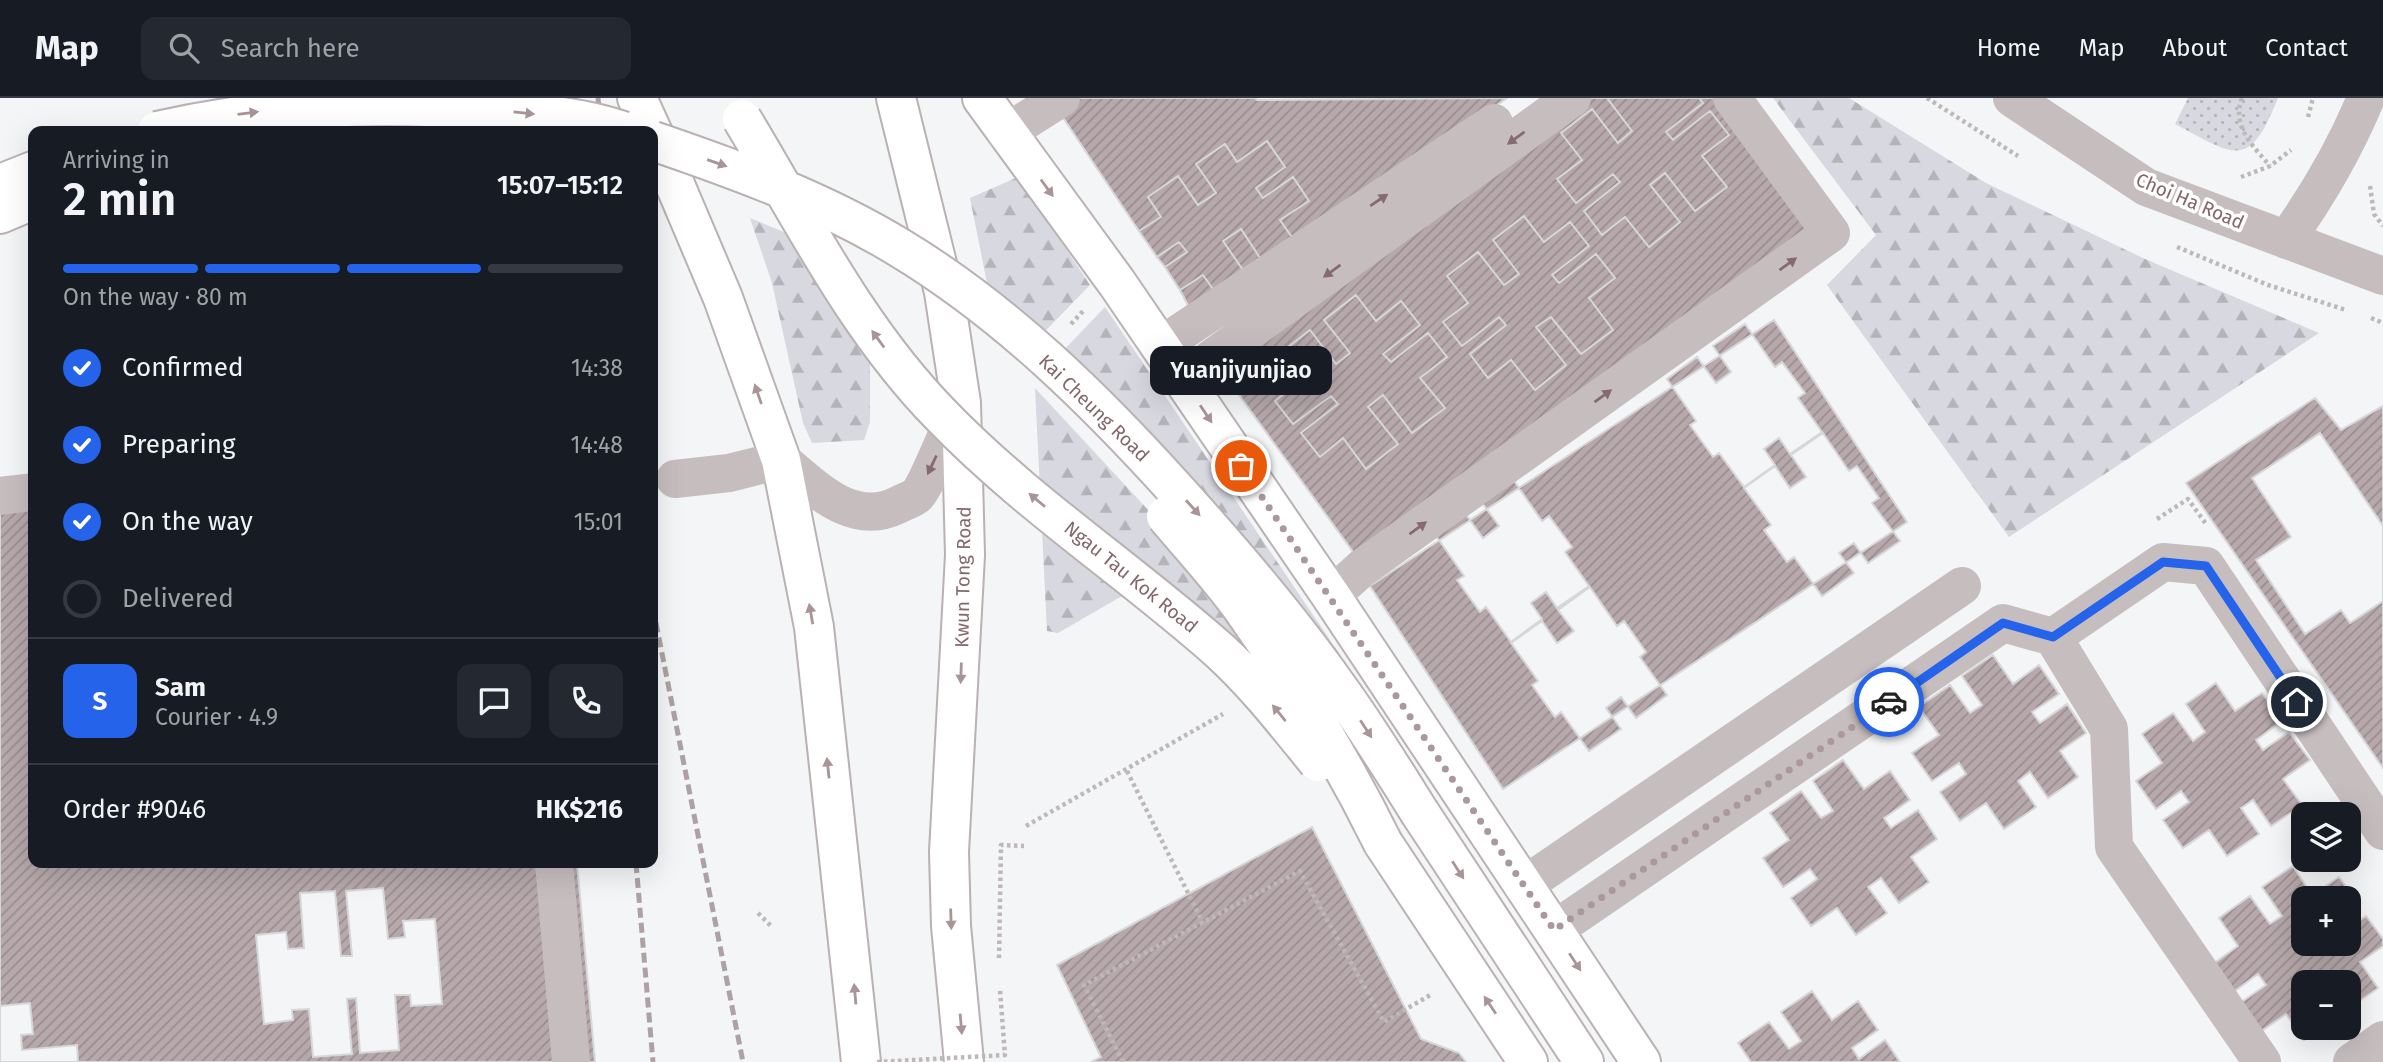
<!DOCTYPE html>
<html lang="en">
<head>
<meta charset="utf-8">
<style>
	:root { --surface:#171b24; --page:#242831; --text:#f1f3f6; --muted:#9ea1a6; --line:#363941; --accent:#2563eb }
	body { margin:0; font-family:"Fira Sans",sans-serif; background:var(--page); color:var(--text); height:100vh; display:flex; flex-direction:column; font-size:26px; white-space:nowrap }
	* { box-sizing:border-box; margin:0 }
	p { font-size:23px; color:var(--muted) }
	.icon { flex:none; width:38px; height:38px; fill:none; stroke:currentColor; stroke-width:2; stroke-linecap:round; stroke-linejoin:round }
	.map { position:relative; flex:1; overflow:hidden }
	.details { position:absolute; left:28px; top:28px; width:630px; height:742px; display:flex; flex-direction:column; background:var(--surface); border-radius:14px; box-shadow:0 7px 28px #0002 }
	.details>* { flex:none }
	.fabs { position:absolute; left:2291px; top:704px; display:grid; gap:14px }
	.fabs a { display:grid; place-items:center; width:70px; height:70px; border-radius:14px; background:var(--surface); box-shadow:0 7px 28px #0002; font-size:35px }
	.pin { position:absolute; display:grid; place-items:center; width:60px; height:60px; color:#fff; margin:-30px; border:4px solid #fff; border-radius:50%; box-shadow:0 2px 7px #0007 }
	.courier { position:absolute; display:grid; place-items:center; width:70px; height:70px; margin:-35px; border:5px solid #2563eb; border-radius:50%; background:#fff; color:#222; box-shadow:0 2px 9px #0007 }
	.bubble { position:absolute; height:49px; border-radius:14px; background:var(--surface); box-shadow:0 7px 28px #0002; font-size:23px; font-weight:600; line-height:49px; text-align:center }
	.head em { font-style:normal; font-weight:600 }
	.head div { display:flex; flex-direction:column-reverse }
	.head { display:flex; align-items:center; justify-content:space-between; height:119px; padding:0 35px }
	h1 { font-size:46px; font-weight:600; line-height:52px }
	.bar { display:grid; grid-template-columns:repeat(4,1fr); gap:10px 7px; align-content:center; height:84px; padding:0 35px }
	.bar i { height:9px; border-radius:5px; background:var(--line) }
	.bar .current { background:var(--accent) }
	.bar p { grid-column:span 4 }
	.line { display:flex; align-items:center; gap:18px; padding:0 35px; border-top:2px solid var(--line) }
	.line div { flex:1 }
	.round { display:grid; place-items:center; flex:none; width:74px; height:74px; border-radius:14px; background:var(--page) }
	ol { padding:0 35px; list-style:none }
	li { display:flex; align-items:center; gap:21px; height:77px }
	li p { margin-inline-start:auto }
	li .icon { padding:7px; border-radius:50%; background:var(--accent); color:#fff; stroke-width:4 }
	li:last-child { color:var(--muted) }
	li i { width:38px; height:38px; border:4px solid var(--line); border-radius:50% }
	header { display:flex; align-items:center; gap:42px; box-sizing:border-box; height:98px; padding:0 35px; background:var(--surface); border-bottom:2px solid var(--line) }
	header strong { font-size:33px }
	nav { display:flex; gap:38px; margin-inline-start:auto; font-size:24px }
	.search { width:490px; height:63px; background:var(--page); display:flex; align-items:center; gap:18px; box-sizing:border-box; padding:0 24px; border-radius:14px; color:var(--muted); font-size:26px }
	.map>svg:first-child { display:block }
</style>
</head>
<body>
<header>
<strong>Map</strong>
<div class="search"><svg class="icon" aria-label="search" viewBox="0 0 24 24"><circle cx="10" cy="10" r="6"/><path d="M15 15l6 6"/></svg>Search here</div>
<nav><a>Home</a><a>Map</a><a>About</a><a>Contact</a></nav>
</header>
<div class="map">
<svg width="2383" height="964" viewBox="0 0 2383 964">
	<defs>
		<pattern id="grass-dots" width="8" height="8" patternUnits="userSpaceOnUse" patternTransform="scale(1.75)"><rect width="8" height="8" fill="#d7d8e0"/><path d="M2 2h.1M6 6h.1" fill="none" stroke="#b4b3ba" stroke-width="1.8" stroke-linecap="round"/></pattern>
		<pattern id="forest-firs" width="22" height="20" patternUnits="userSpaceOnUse" patternTransform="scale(1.75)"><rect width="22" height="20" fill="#d7d8e0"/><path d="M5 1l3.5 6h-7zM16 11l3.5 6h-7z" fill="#b4b3ba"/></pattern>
		<pattern id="building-hatch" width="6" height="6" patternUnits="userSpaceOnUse" patternTransform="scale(1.75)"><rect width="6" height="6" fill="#b6a8ab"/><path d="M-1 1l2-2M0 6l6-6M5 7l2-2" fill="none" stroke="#9a8d8f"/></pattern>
	</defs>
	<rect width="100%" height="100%" fill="#f3f5f6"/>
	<path fill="url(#grass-dots)" d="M2188,0H2278C2249,73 2235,58 2175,26Z"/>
	<path fill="url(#forest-firs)" d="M1773,0H1849L1986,85L2145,161L2319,235L2009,439L1827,187L1876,137Z
		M1018,79L1090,187L1022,257L997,235L970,100Z
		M750,120L791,137L842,225L870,264V324L864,342L812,345L803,325L772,185Z
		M1105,209L1411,662L1385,680L1063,253Z
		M1035,290L1150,414L1265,555L1231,578L1129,494L1058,535L1047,533Z"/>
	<path fill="url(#building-hatch)" stroke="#d6d7d8" stroke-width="2" fill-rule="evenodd" d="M1075,0H1255L1257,2L1507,0L1296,145L1280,122L1309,103L1293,79L1263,100L1256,90L1285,69L1267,43L1237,64L1225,46L1196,66L1216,95L1198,107L1178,78L1148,99L1161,119L1139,133L1058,12Z
		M1580,0H1607L1632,33L1618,45L1592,11L1561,35L1582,62L1557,81L1576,105L1613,76L1620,84L1584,113L1602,137L1625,119L1649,149L1680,124L1650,87L1665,75L1695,113L1727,89L1702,58L1729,37L1710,13L1673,42L1666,34L1703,5L1699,0H1718L1815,133L1354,455L1215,264ZM1524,118L1544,144L1570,124L1589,148L1552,177L1559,185L1596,156L1615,180L1589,200L1613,232L1581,256L1551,219L1536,229L1566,267L1535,292L1511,262L1488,280L1470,256L1506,227L1499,219L1462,248L1443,224L1468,205L1447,178L1478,154L1504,187L1519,176L1493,142ZM1356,197L1376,223L1401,203L1420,227L1383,256L1391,264L1428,235L1447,259L1420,280L1445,310L1412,335L1383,297L1368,309L1398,346L1366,371L1343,340L1320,359L1301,335L1338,306L1331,298L1293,326L1275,303L1299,284L1278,257L1310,232L1336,266L1350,255L1324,222Z
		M1607,0H1699L1703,5L1666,34L1673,42L1710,13L1729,37L1702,58L1727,89L1695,113L1665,75L1650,87L1680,124L1649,149L1625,119L1602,137L1584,113L1620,84L1613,76L1576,105L1557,81L1582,62L1561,35L1592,11L1618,45L1632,33Z
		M1267,43L1285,69L1256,90L1263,100L1293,79L1309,103L1280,122L1296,145L1264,166L1241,131L1223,143L1247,178L1218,198L1203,177L1180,192L1165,169L1187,154L1179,144L1157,159L1139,133L1161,119L1148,99L1178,78L1198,107L1216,95L1196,66L1225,46L1237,64Z
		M1524,118L1544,144L1570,124L1589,148L1552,177L1559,185L1596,156L1615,180L1589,200L1613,232L1581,256L1551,219L1536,229L1566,267L1535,292L1511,262L1488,280L1470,256L1506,227L1499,219L1462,248L1443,224L1468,205L1447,178L1478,154L1504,187L1519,176L1493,142Z
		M1241,131L1264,166L1247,178L1223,143Z
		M1179,144L1187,154L1165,169L1157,159Z
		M1203,177L1218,198L1192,215L1180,192Z
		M1356,197L1376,223L1401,203L1420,227L1383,256L1391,264L1428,235L1447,259L1420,280L1445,310L1412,335L1383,297L1368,309L1398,346L1366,371L1343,340L1320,359L1301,335L1338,306L1331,298L1293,326L1275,303L1299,284L1278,257L1310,232L1336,266L1350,255L1324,222Z
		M1774,222L1907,424L1503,691L1370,488Z
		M1745,226L1775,269L1782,264L1805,295L1798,300L1822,334L1790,356L1779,340L1764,351L1775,367L1744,389L1719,355L1713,359L1690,327L1696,323L1667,281L1697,259L1716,285L1731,274L1713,248Z
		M2315,300L2341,332L2383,308V670L2186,385Z
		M1823,335L1849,373L1857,368L1879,400L1872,405L1900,443L1868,465L1854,445L1839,455L1854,475L1822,498L1794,459L1787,464L1764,432L1771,427L1744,390L1775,368L1790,390L1806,379L1791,357Z
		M2320,335L2383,428V503L2350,525L2341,512L2305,536L2256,462L2291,439L2252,380Z
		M1512,380L1542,423L1549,418L1572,449L1565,454L1589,488L1557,510L1546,494L1531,505L1542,521L1511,544L1486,509L1480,514L1457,482L1464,478L1434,435L1464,414L1483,440L1499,428L1480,402Z
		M33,411V765H577L595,964H0V414Z
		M1590,489L1617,528L1624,523L1646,554L1640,559L1667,597L1636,620L1621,599L1606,610L1621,631L1589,653L1561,614L1555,619L1532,587L1538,583L1511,545L1542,523L1557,545L1574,533L1558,512Z
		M1993,557L2013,586L2039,567L2059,596L2032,614L2040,625L2067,606L2086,635L2060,653L2078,679L2048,700L2030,674L2018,683L2036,709L2004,731L1986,705L1960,723L1940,694L1966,676L1959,665L1932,683L1912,655L1939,637L1919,609L1950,587L1970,615L1982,607L1962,578Z
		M2216,585L2235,613L2262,595L2282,623L2256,642L2263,652L2289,634L2310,662L2283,681L2302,707L2271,728L2253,702L2241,710L2259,736L2227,758L2209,732L2183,750L2163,722L2189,704L2181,693L2156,711L2136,683L2162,665L2142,636L2173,615L2193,643L2205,634L2186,606Z
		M1843,662L1864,691L1890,673L1910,702L1884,720L1891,730L1918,712L1937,741L1911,759L1929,784L1899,805L1881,780L1868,789L1887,815L1856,837L1837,810L1811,828L1791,800L1817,781L1810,771L1783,789L1763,760L1789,742L1770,715L1801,693L1821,720L1833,713L1813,683Z
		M1312,729L1421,941L1459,955L1466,964H1091L1101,959L1057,867Z
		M2293,768L2312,797L2339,779L2359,807L2348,814V800H2303V845H2348V830L2366,818L2383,841V848L2360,864L2378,890L2348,911V884H2303V929H2322L2304,942L2286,916L2260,934L2240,905L2266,887L2258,876L2232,895L2213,866L2238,848L2219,820L2250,798L2270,826L2282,818L2262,789Z
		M383,790L388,841L405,839L403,823L435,821L442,906L411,908L410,897H395L399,952L360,955L356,900L347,901L352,956L313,959L309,911L292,912L293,922L264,926L256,837L286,834L288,851L304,850L300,795L335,793L341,858H352L346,793Z
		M1812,893L1832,922L1858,903L1878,932L1852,950L1859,961L1885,942L1900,964H1751L1738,945L1769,924L1789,951L1801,943L1781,914Z
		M30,905L33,936L21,937L22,952L77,947L78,964H0V908Z"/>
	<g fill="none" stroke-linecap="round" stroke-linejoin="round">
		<g stroke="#bab1b2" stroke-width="42">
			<path id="major" d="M982,0L1117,185L1331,498L1641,964
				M290,33L338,29L467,33
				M0,86L33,73
				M0,116L33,102
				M1420,715L1584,964
				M1383,745L1528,964"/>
		</g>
		<g stroke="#b9b1b2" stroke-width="42">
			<path id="highway" d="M637,0L652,33
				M896,0L944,194L961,305L965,457L949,754L951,828L964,964
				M653,35L723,200L781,362L814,529L861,964"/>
		</g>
		<path stroke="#beb8b9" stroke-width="4.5" stroke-dasharray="3.5 3.5" stroke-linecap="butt" d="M1927,0L2018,58
			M2242,0C2231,28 2253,48 2270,68
			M2308,19L2313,0
			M2241,79L2270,68L2291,52
			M2370,88L2374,116L2383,128
			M2177,149L2268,187L2346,212
			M2371,220L2383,225
			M1071,226L1084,212
			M2157,421L2188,401L2206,426
			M1127,673L1203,825
			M1026,728L1223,616
			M758,815L771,828
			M999,860L1001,747L1024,748
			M1123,964L1084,887L1300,773L1384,924L1432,896"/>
		<path stroke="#c6bdbf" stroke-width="38" d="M2012,0L2146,89L2383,178
			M1006,35L1061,0
			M2286,142C2318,97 2345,51 2366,0
			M1160,248L1494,25
			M1182,282L1572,0
			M675,381L729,375L781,362C815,389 851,430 898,407C903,404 913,401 917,397C926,389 953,321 961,305
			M0,398L33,394
			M1331,498L1362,470L1831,135L1732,0
			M2053,539L2109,631L2114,749L2262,964
			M554,765L571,964
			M1523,788L1962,488
			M1554,832L2003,525L2053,539L2163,464L2206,468L2383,733
			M2352,964L2383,942"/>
		<use href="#major" stroke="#fff" stroke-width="38"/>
		<use href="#highway" stroke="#fff" stroke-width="38"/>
		<path stroke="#ada1a3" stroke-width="5" stroke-dasharray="10 5" stroke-linecap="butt" d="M569,0L572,33
			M598,0L601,33
			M653,510L743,964
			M636,765L653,964"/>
		<g stroke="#bab1b2" stroke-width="42" stroke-linecap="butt">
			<path id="major-bridge" d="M742,21C803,122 858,233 942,318C1026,405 1130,473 1220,553C1257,587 1287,626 1318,664
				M157,33C267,8 374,4 486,12C532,15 579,18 623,33
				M653,43C738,72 823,103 900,150C1006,214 1096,303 1178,394C1234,456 1288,519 1336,587C1366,628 1393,672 1420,715
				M1166,418C1191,448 1219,478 1242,510C1295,585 1342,662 1383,745"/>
		</g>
		<path stroke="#beb8b9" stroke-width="4.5" stroke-dasharray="3.5 3.5" stroke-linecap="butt" d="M877,964L1005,957L1000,892"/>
		<use href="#major-bridge" stroke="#fff" stroke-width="38"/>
	</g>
	<defs><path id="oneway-solid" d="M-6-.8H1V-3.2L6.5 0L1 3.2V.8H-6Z" transform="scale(1.75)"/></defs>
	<g fill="#a99497">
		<use href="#oneway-solid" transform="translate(248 15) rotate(-7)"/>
		<use href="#oneway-solid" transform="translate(524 15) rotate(6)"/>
		<use href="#oneway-solid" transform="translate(717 65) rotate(19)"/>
		<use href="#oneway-solid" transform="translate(1047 90) rotate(54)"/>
		<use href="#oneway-solid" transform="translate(878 241) rotate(-126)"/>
		<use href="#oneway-solid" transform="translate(758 296) rotate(-109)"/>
		<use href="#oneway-solid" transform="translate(1206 316) rotate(56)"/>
		<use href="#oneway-solid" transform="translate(1037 402) rotate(-140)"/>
		<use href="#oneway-solid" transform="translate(1193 410) rotate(48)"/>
		<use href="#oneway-solid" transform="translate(811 516) rotate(-100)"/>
		<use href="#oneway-solid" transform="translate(961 575) rotate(92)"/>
		<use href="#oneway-solid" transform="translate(1279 615) rotate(-129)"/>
		<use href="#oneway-solid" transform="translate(1366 631) rotate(57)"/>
		<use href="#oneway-solid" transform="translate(828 670) rotate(-96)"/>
		<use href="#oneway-solid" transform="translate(1458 772) rotate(57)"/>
		<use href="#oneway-solid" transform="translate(951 821) rotate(88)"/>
		<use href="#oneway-solid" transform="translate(1575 864) rotate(57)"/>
		<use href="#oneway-solid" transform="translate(855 896) rotate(-95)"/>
		<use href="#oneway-solid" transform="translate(1490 907) rotate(-124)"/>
		<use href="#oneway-solid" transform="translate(961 926) rotate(85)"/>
	</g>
	<g fill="#876a6f">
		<use href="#oneway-solid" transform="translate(1516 40) rotate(144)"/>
		<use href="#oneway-solid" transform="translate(1379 102) rotate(-34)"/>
		<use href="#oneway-solid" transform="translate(1788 166) rotate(-36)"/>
		<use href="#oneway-solid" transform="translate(1332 173) rotate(144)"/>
		<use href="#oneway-solid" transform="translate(1603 298) rotate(-36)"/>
		<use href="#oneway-solid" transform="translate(932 367) rotate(115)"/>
		<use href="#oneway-solid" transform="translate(1418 430) rotate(-36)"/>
	</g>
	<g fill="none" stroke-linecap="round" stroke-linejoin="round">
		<path stroke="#ab989c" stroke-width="7" stroke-dasharray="0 12.6" d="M1241,368L1554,832L1889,604"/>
		<path stroke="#2563eb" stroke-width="9" d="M1889,604L2003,525L2053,539L2163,464L2206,468L2297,604"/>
	</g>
	<g text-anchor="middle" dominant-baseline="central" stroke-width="7" stroke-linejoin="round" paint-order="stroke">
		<g font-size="19" fill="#84666b" stroke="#fff">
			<text transform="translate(2190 103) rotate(23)">Choi Ha Road</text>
			<text transform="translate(1094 310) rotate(44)">Kai Cheung Road</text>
			<text transform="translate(963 479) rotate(-89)">Kwun Tong Road</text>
			<text transform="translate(1131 479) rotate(39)">Ngau Tau Kok Road</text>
		</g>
	</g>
</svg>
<div class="fabs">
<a><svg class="icon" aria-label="layers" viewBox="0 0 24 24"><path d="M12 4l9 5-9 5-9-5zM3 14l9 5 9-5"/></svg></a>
<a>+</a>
<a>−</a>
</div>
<div class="pin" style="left:1241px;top:368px;background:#ea580c"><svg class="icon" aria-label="bag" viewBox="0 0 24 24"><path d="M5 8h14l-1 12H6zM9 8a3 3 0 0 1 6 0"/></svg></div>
<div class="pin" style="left:2297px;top:604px;background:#1f2937"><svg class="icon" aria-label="home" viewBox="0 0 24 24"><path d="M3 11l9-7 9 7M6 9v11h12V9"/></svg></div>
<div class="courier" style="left:1889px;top:604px"><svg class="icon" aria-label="car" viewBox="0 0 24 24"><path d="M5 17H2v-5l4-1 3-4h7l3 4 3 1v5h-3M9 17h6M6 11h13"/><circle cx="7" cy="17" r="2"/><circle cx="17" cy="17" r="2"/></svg></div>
<div class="bubble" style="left:1150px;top:248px;width:182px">Yuanjiyunjiao</div>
<section class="details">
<div class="head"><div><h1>2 min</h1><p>Arriving in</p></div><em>15:07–15:12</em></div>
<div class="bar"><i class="current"></i><i class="current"></i><i class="current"></i><i></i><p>On the way · 80 m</p></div>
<ol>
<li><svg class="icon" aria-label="check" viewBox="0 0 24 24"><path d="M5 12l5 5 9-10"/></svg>Confirmed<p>14:38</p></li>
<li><svg class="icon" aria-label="check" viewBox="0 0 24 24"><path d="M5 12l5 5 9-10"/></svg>Preparing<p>14:48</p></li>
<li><svg class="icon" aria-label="check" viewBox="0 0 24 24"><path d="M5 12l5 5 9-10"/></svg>On the way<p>15:01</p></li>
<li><i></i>Delivered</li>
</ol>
<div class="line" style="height:126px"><b class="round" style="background:var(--accent);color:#fff">S</b><div><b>Sam</b><p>Courier · 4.9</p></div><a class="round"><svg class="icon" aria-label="chat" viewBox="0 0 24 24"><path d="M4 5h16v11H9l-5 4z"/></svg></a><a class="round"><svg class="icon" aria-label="phone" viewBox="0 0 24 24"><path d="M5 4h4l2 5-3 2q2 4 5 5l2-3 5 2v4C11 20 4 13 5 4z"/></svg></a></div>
<div class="line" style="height:91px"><div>Order #9046</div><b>HK$216</b></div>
</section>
</div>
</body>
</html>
